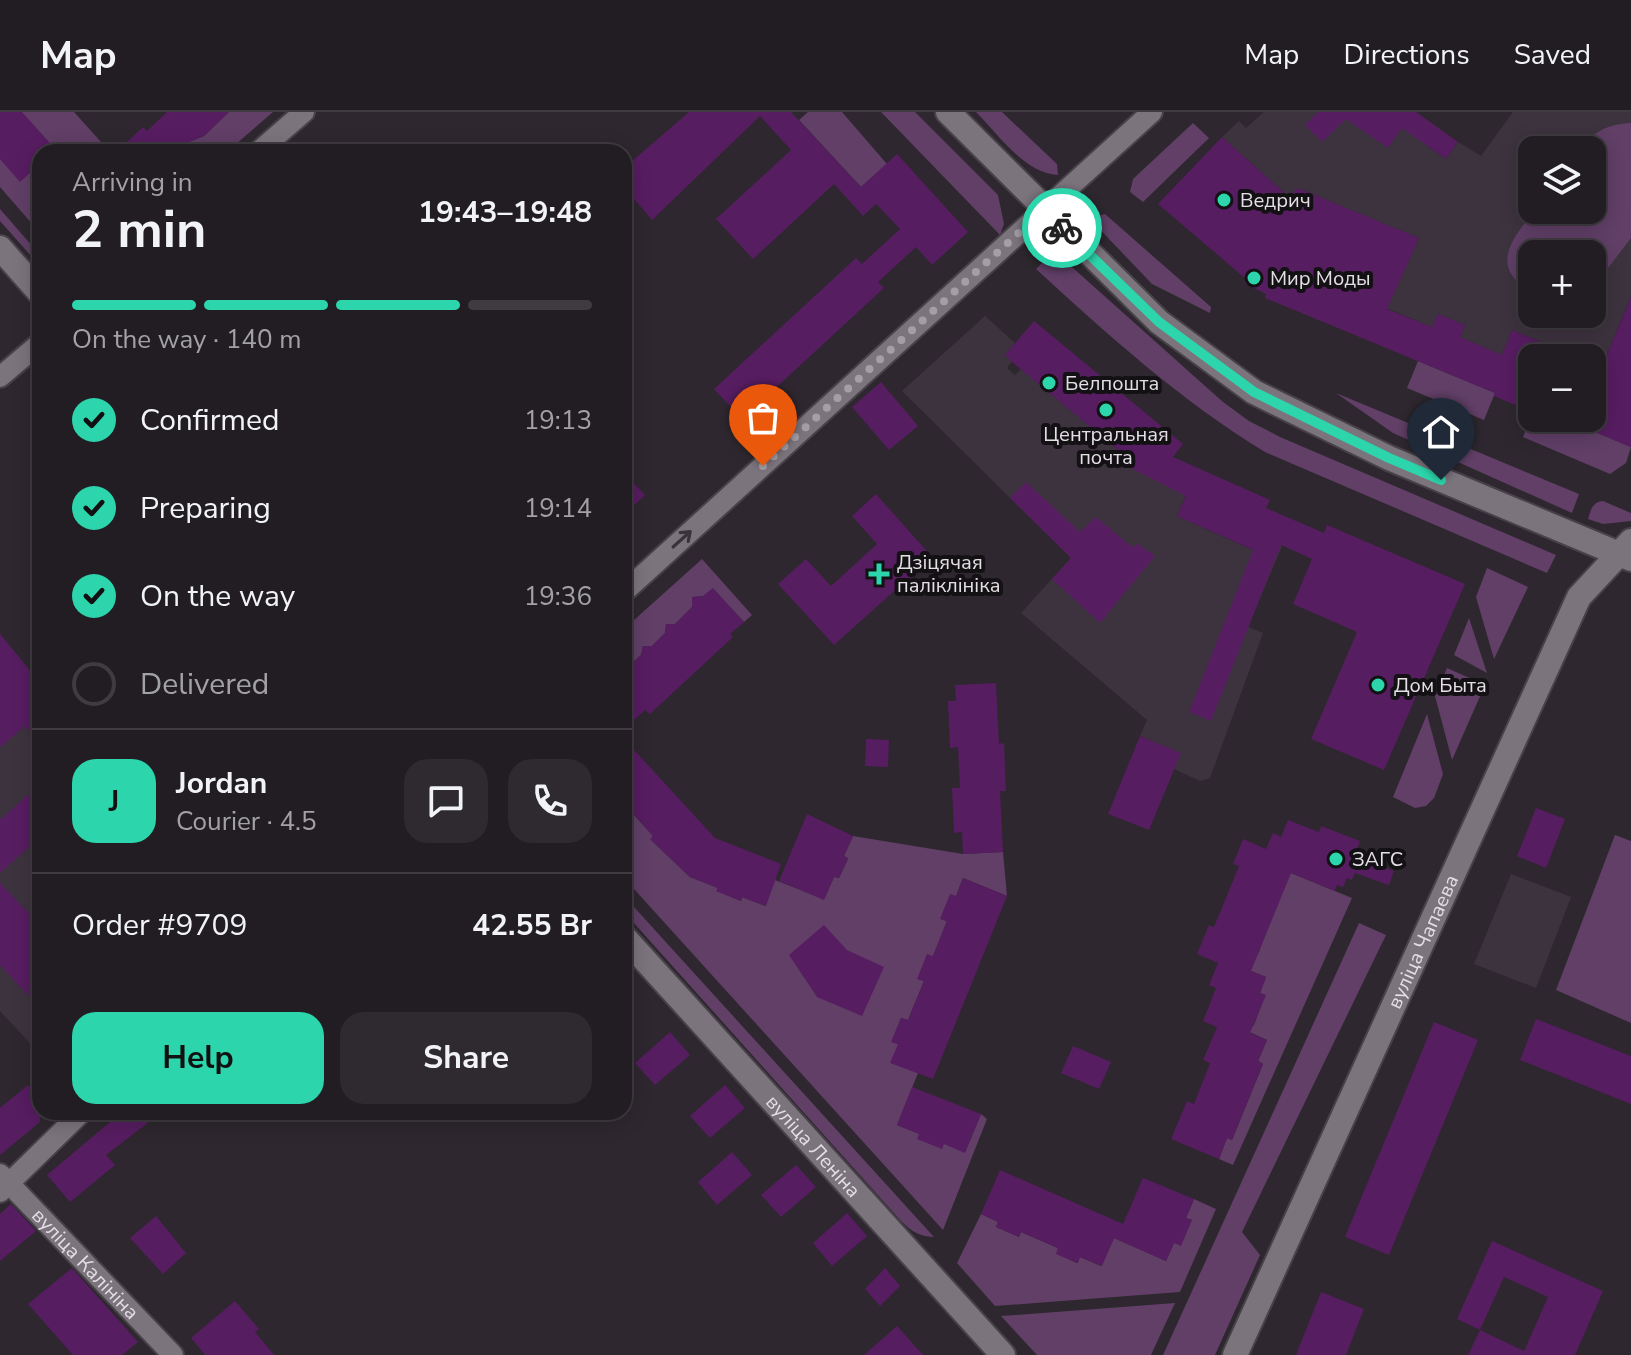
<!DOCTYPE html>
<html lang="en">
<head>
<meta charset="utf-8">
<style>
	:root { --surface:#221d23; --page:#2e2a30; --text:#f1f3f6; --muted:#a2a2a6; --line:#3f3b41; --accent:#2cd5ab }
	body { margin:0; font-family:"Nunito Sans",sans-serif; background:var(--page); color:var(--text); height:100vh; display:flex; flex-direction:column; font-size:30px; white-space:nowrap }
	* { box-sizing:border-box; margin:0 }
	p { font-size:26px; color:var(--muted) }
	.icon { flex:none; width:44px; height:44px; fill:none; stroke:currentColor; stroke-width:2; stroke-linecap:round; stroke-linejoin:round }
	.map { position:relative; flex:1; overflow:hidden }
	.details { position:absolute; left:32px; top:32px; width:600px; height:976px; display:flex; flex-direction:column; background:var(--surface); border-radius:24px; box-shadow:0 4px 20px #0003,0 0 0 2px var(--line) }
	.details>* { flex:none }
	.fabs { position:absolute; left:1518px; top:24px; display:grid; gap:16px }
	.fabs a { display:grid; place-items:center; width:88px; height:88px; border-radius:16px; background:var(--surface); box-shadow:0 4px 20px #0003,0 0 0 2px var(--line); font-size:40px }
	.pin { position:absolute; display:grid; place-items:center; width:68px; height:68px; color:#fff; margin:-82px -34px; border-radius:50% 50% 50% 0; rotate:-45deg; box-shadow:0 0 8px #0007 }
	.pin .icon { rotate:45deg }
	.courier { position:absolute; display:grid; place-items:center; width:80px; height:80px; margin:-40px; border:6px solid #2cd5ab; border-radius:50%; background:#fff; color:#222; box-shadow:0 2px 10px #0007 }
	.head em { font-style:normal; font-weight:700 }
	.head div { display:flex; flex-direction:column-reverse }
	.head { display:flex; align-items:center; justify-content:space-between; height:136px; padding:0 40px }
	h1 { font-size:52px; font-weight:700; line-height:60px }
	.bar { display:grid; grid-template-columns:repeat(4,1fr); gap:12px 8px; align-content:center; height:96px; padding:0 40px }
	.bar i { height:10px; border-radius:6px; background:var(--line) }
	.bar .selected { background:var(--accent) }
	.bar p { grid-column:span 4 }
	.line { display:flex; align-items:center; gap:20px; padding:0 40px; border-top:2px solid var(--line) }
	.line div { flex:1 }
	.round { display:grid; place-items:center; flex:none; width:84px; height:84px; border-radius:24px; background:var(--page) }
	ol { padding:0 40px; list-style:none }
	li { display:flex; align-items:center; gap:24px; height:88px }
	li p { margin-inline-start:auto }
	li .icon { padding:8px; border-radius:50%; background:var(--accent); color:#111; stroke-width:4 }
	li:last-child { color:var(--muted) }
	li i { width:44px; height:44px; border:4px solid var(--line); border-radius:50% }
	.action { display:flex; gap:16px; margin-top:auto; padding:16px 40px }
	.action a { flex:1; height:92px; border-radius:24px; background:var(--accent); color:#111; font-size:32px; font-weight:700; line-height:92px; text-align:center }
	.action a+a { background:var(--page); color:var(--text) }
	header { display:flex; align-items:center; gap:48px; box-sizing:border-box; height:112px; padding:0 40px; background:var(--surface); border-bottom:2px solid var(--line) }
	header strong { font-size:38px }
	nav { display:flex; gap:44px; margin-inline-start:auto; font-size:28px }
	.map>svg:first-child { display:block }
</style>
</head>
<body>
<header>
<strong>Map</strong>
<nav><a>Map</a><a>Directions</a><a>Saved</a></nav>
</header>
<div class="map">
<svg width="1631" height="1243" viewBox="0 0 1631 1243">
	<rect width="100%" height="100%" fill="#2e272f"/>
	<path fill="#3d333f" fill-rule="evenodd" d="M1264,0H1376L1370,23L1388,36L1412,0H1415L1440,17L1427,34L1446,47L1458,30L1481,44L1513,0H1631V184L1593,276L1592,246H1566L1568,241L1512,218L1502,243L1460,225L1465,213L1438,202L1432,215L1379,193L1390,189L1419,126L1298,76L1289,85L1222,25L1239,9L1246,16ZM1532,38H1592V98H1532ZM1532,142H1592V202H1532Z
		M985,204L1015,231L1005,243L1012,249L1007,256L1015,263L1021,257L1123,342L1116,350L1124,356L1131,349L1186,383L1177,404L1250,437L1257,423L1282,434L1248,515L1263,521L1210,666L1200,669L1174,657L1180,641L1140,624L1147,608L1021,501L1071,446L902,279Z
		M0,522L40,571V942L0,899Z
		M1511,762L1571,785L1536,876L1474,852Z"/>
	<path fill="#613f67" d="M0,0H74L110,40H40V121L0,75Z
		M229,0H273L227,40H180L184,32L204,24Z
		M808,0H842L887,52L861,75L799,8Z
		M881,0H915L998,83L1004,112L1000,123Z
		M976,0H1002L1057,52L1058,63C1024,61 999,23 976,0Z
		M1193,11L1209,26L1143,90L1130,80L1133,67Z
		M1631,11V126L1592,177V142H1532V180C1487,155 1513,126 1535,98H1592V38H1580C1594,19 1608,12 1631,11Z
		M0,97L40,143V154L0,109Z
		M1105,102L1211,195L1210,201L1152,172L1089,106Z
		M1054,139L1223,290L1249,309L1280,325L1556,443L1547,461L1265,340C1181,289 1108,223 1036,157Z
		M1418,249L1495,281L1484,308L1407,276Z
		M1336,281L1579,382L1572,401L1393,321Z
		M1532,303V306H1562L1631,335L1626,351L1610,362L1523,325Z
		M1603,389L1631,401V409L1603,412L1588,407C1591,398 1592,390 1603,389Z
		M702,447L752,503L744,510L713,477L703,484L693,485L692,495L675,512H666L665,521L652,534H643L641,543L624,559V517Z
		M1487,456L1528,475L1494,547L1476,485Z
		M1469,506L1487,561L1454,543Z
		M1447,556L1485,573L1452,648L1435,584Z
		M1427,602L1443,662L1434,686L1426,694L1415,696L1393,685Z
		M626,694L653,724L651,728L690,765L718,776L717,779L741,789L742,785L765,794L775,768L824,787L834,765L839,766L848,747L844,744L853,724L963,742L1003,740L1007,784L963,766L956,784L941,807L947,809L933,844L918,867L924,869L908,908L901,906L892,930L898,932L918,961L897,1013L965,1040L981,1002L987,1007L943,1118L624,766V696Z
		M1615,723L1631,729V911L1556,878Z
		M1286,759L1352,786L1233,1053L1219,1047L1227,1026L1232,1028L1263,952L1258,949L1267,928L1245,918L1254,913L1265,883L1260,881L1266,865L1246,857L1259,840Z
		M624,784L934,1125C919,1124 912,1120 901,1109L624,800Z
		M1359,811L1386,823L1242,1120L1260,1143L1215,1243H1163Z
		M1194,1087L1216,1097L1180,1180L995,1194L957,1151L981,1102L998,1110L996,1115L1019,1125L1021,1120L1058,1136L1057,1142L1077,1151L1080,1145L1101,1154L1114,1126L1166,1149L1174,1131L1192,1108L1186,1106Z
		M1175,1191L1151,1243H1037L1001,1204Z"/>
	<path fill="#571d61" fill-rule="evenodd" d="M0,0H22L58,40H40V52L20,70L0,47Z
		M167,0H229L204,24L184,32L180,40H116L143,15L147,19Z
		M689,0H791L861,75L897,42L968,120L932,153L916,135L878,170L884,176L742,307L714,277L856,146L862,152L900,117L876,92L863,104L834,72L753,147L716,107L791,38L760,4L652,108L624,75V56Z
		M1318,0H1416L1458,30L1446,47L1402,16L1388,36L1346,7L1322,30L1305,13Z
		M1222,25L1289,85L1298,76L1419,126L1387,197L1432,215L1438,202L1465,213L1460,225L1502,243L1512,218L1579,246H1532V300L1494,284L1495,281L1265,186L1266,182L1244,171L1246,167L1158,92Z
		M1631,185V335L1592,319V278Z
		M1034,209L1183,332L1173,345L1270,388L1266,396L1324,421L1327,413L1465,472L1384,658L1311,627L1357,520L1293,492L1312,447L1281,433L1211,609L1189,600L1253,438L1177,404L1186,384L1117,349L1123,342L1012,250L1005,243Z
		M881,270L918,314L889,338L852,295Z
		M624,361L645,383L624,403Z
		M1026,370L1080,420L1096,405L1133,436L1136,431L1155,444L1100,511L1052,467L1071,446L1010,386Z
		M876,382L932,445L834,533L778,472L806,447L831,474L877,432L852,404Z
		M713,476L744,510L730,522L733,525L650,602L645,598L624,617V559L641,543L643,534H652L665,521L666,512H675L692,495V485L703,484Z
		M0,522L40,571V632L25,614L0,635Z
		M996,571L999,632L1004,631L1006,679H1000L1003,740L963,742L962,720L954,721L952,676H960L958,635L950,636L948,589H956L955,573Z
		M1140,624L1181,641L1149,718L1108,702Z
		M624,627L715,726L781,752L766,794L742,785L741,789L716,779L718,776L690,765L650,727L653,724L624,691Z
		M866,627L889,628L888,655L865,654Z
		M40,672V725L0,761V708Z
		M1536,696L1565,707L1546,756L1517,744Z
		M807,702L853,724L844,744L848,746L839,766L834,765L824,788L779,769Z
		M1288,708L1319,720L1321,714L1360,729L1357,737L1362,739L1359,745L1394,759L1389,773L1355,761L1352,768L1347,766L1343,775L1337,773L1335,779L1291,761L1251,859L1266,865L1260,881L1266,883L1250,921L1267,928L1258,949L1263,952L1232,1028L1227,1026L1219,1047L1171,1027L1187,989L1194,992L1210,951L1203,948L1217,915L1203,909L1216,876L1209,873L1218,851L1197,842L1209,813L1214,815L1239,754L1233,752L1243,727L1266,737L1273,721L1281,725Z
		M963,766L1007,784L933,967L890,951L898,932L891,930L901,906L908,908L924,869L917,867L927,842L933,844L947,809L940,807L950,782L956,784Z
		M0,771L40,813V896L0,853Z
		M824,813L847,838L884,855L862,904L817,885L789,843Z
		M1536,907L1631,944V992L1520,948Z
		M1434,910L1478,928L1389,1143L1345,1125Z
		M670,920L690,943L655,973L635,951Z
		M1073,934L1111,950L1099,977L1061,961Z
		M28,973L40,987V1010L0,1043V996Z
		M725,973L745,996L710,1026L690,1004Z
		M912,975L981,1002L965,1041L944,1032L942,1037L917,1027L919,1022L897,1013Z
		M122,1000H162L106,1043L115,1053L70,1090L47,1063Z
		M732,1040L752,1063L717,1093L698,1070Z
		M796,1053L816,1075L781,1105L761,1083Z
		M1000,1058L1123,1112L1143,1066L1194,1087L1186,1106L1192,1108L1181,1134L1174,1131L1166,1149L1114,1126L1102,1154L1080,1145L1078,1151L1056,1142L1058,1136L1021,1120L1019,1125L996,1115L998,1110L981,1102Z
		M11,1092L36,1119L0,1149V1102Z
		M847,1101L867,1124L832,1154L813,1131Z
		M156,1104L186,1141L163,1162L130,1126Z
		M1492,1129L1603,1179L1575,1243H1468L1480,1218L1457,1207ZM1504,1165L1548,1185L1524,1239L1480,1218Z
		M72,1156L138,1230L122,1243H73L28,1192Z
		M885,1156L900,1174L880,1194L865,1177Z
		M1321,1180L1364,1197L1346,1243H1296Z
		M235,1189L259,1217L255,1220L274,1243H205L191,1226Z
		M897,1214L923,1243H864Z"/>
	<g fill="none" stroke-linecap="round" stroke-linejoin="round">
		<g stroke="#474248" stroke-width="24">
			<g id="minor">
				<path d="M258,40L304,0"/>
				<path d="M0,265L40,231"/>
				<path d="M624,480L1152,0"/>
				<path id="s1" d="M0,1062L173,1243"/>
				<path d="M0,1080L82,1000"/>
			</g>
		</g>
		<g stroke="#474248" stroke-width="28">
			<g id="tertiary">
				<path d="M948,0L1159,210L1254,280L1389,346L1631,447"/>
				<path d="M0,136L40,181"/>
				<path id="s2" d="M624,825L1003,1243"/>
				<path id="s3" d="M1235,1243L1579,485L1631,429"/>
			</g>
		</g>
		<use href="#minor" stroke="#7c747d" stroke-width="20"/>
		<use href="#tertiary" stroke="#7c747d" stroke-width="24"/>
	</g>
	<defs><path id="oneway-shaft" d="M-6 0H5M1.5-3L5.5 0L1.5 3" fill="none" stroke-width="1.6" stroke-linecap="round" stroke-linejoin="round" transform="scale(2)"/></defs>
	<use stroke="#383439" href="#oneway-shaft" transform="translate(682 427) rotate(-42)"/>
	<g fill="none" stroke-linecap="round" stroke-linejoin="round">
		<path stroke="#a49fa5" stroke-width="8" stroke-dasharray="0 14.4" d="M763,354L1044,98L1062,116"/>
		<path stroke="#2cd5ab" stroke-width="10" d="M1062,116L1159,210L1254,280L1389,346L1441,368"/>
	</g>
	<g fill="#2cd5ab" stroke="#141115" stroke-width="3">
		<circle cx="1224" cy="88" r="8"/>
		<circle cx="1254" cy="166" r="8"/>
		<circle cx="1049" cy="271" r="8"/>
		<circle cx="1106" cy="298" r="8"/>
		<path d="M875 450h8v8h8v8h-8v8h-8v-8h-8v-8h8z"/>
		<circle cx="1378" cy="573" r="8"/>
		<circle cx="1336" cy="747" r="8"/>
	</g>
	<g text-anchor="middle" dominant-baseline="central" stroke-width="8" stroke-linejoin="round" paint-order="stroke">
		<g font-size="20" fill="#e3dfe4" stroke="#141115" text-anchor="start">
			<text x="1240" y="88">Ведрич</text>
			<text x="1270" y="166">Мир Моды</text>
			<text x="1065" y="271">Белпошта</text>
			<text x="1106" y="322" text-anchor="middle">Центральная<tspan x="1106" dy="23">почта</tspan></text>
			<text x="897" y="450">Дзіцячая<tspan x="897" dy="23">паліклініка</tspan></text>
			<text x="1394" y="573">Дом Быта</text>
			<text x="1352" y="747">ЗАГС</text>
		</g>
		<g font-size="20" fill="#e3dfe4" stroke="#141115">
			<text stroke="none"><textPath href="#s3" startOffset="454">вуліца Чапаева</textPath></text>
			<text stroke="none"><textPath href="#s2" startOffset="282">вуліца Леніна</textPath></text>
			<text stroke="none"><textPath href="#s1" startOffset="124">вуліца Калініна</textPath></text>
		</g>
	</g>
</svg>
<div class="fabs">
<a><svg class="icon" aria-label="layers" viewBox="0 0 24 24"><path d="M12 4l9 5-9 5-9-5zM3 14l9 5 9-5"/></svg></a>
<a>+</a>
<a>−</a>
</div>
<div class="pin" style="left:763px;top:354px;background:#ea580c"><svg class="icon" aria-label="bag" viewBox="0 0 24 24"><path d="M5 8h14l-1 12H6zM9 8a3 3 0 0 1 6 0"/></svg></div>
<div class="pin" style="left:1441px;top:368px;background:#1f2937"><svg class="icon" aria-label="home" viewBox="0 0 24 24"><path d="M3 11l9-7 9 7M6 9v11h12V9"/></svg></div>
<div class="courier" style="left:1062px;top:116px"><svg class="icon" aria-label="bike" viewBox="0 0 24 24"><circle cx="6" cy="16" r="4"/><circle cx="18" cy="16" r="4"/><path d="M6 16l4-8h5l3 8M10 8l3 8H6M13 5h3"/></svg></div>
<section class="details">
<div class="head"><div><h1>2 min</h1><p>Arriving in</p></div><em>19:43–19:48</em></div>
<div class="bar"><i class="selected"></i><i class="selected"></i><i class="selected"></i><i></i><p>On the way · 140 m</p></div>
<ol>
<li><svg class="icon" aria-label="check" viewBox="0 0 24 24"><path d="M5 12l5 5 9-10"/></svg>Confirmed<p>19:13</p></li>
<li><svg class="icon" aria-label="check" viewBox="0 0 24 24"><path d="M5 12l5 5 9-10"/></svg>Preparing<p>19:14</p></li>
<li><svg class="icon" aria-label="check" viewBox="0 0 24 24"><path d="M5 12l5 5 9-10"/></svg>On the way<p>19:36</p></li>
<li><i></i>Delivered</li>
</ol>
<div class="line" style="height:144px"><b class="round" style="background:var(--accent);color:#111">J</b><div><b>Jordan</b><p>Courier · 4.5</p></div><a class="round"><svg class="icon" aria-label="chat" viewBox="0 0 24 24"><path d="M4 5h16v11H9l-5 4z"/></svg></a><a class="round"><svg class="icon" aria-label="phone" viewBox="0 0 24 24"><path d="M5 4h4l2 5-3 2q2 4 5 5l2-3 5 2v4C11 20 4 13 5 4z"/></svg></a></div>
<div class="line" style="height:104px"><div>Order #9709</div><b>42.55 Br</b></div>
<div class="action"><a>Help</a><a>Share</a></div>
</section>
</div>
</body>
</html>
